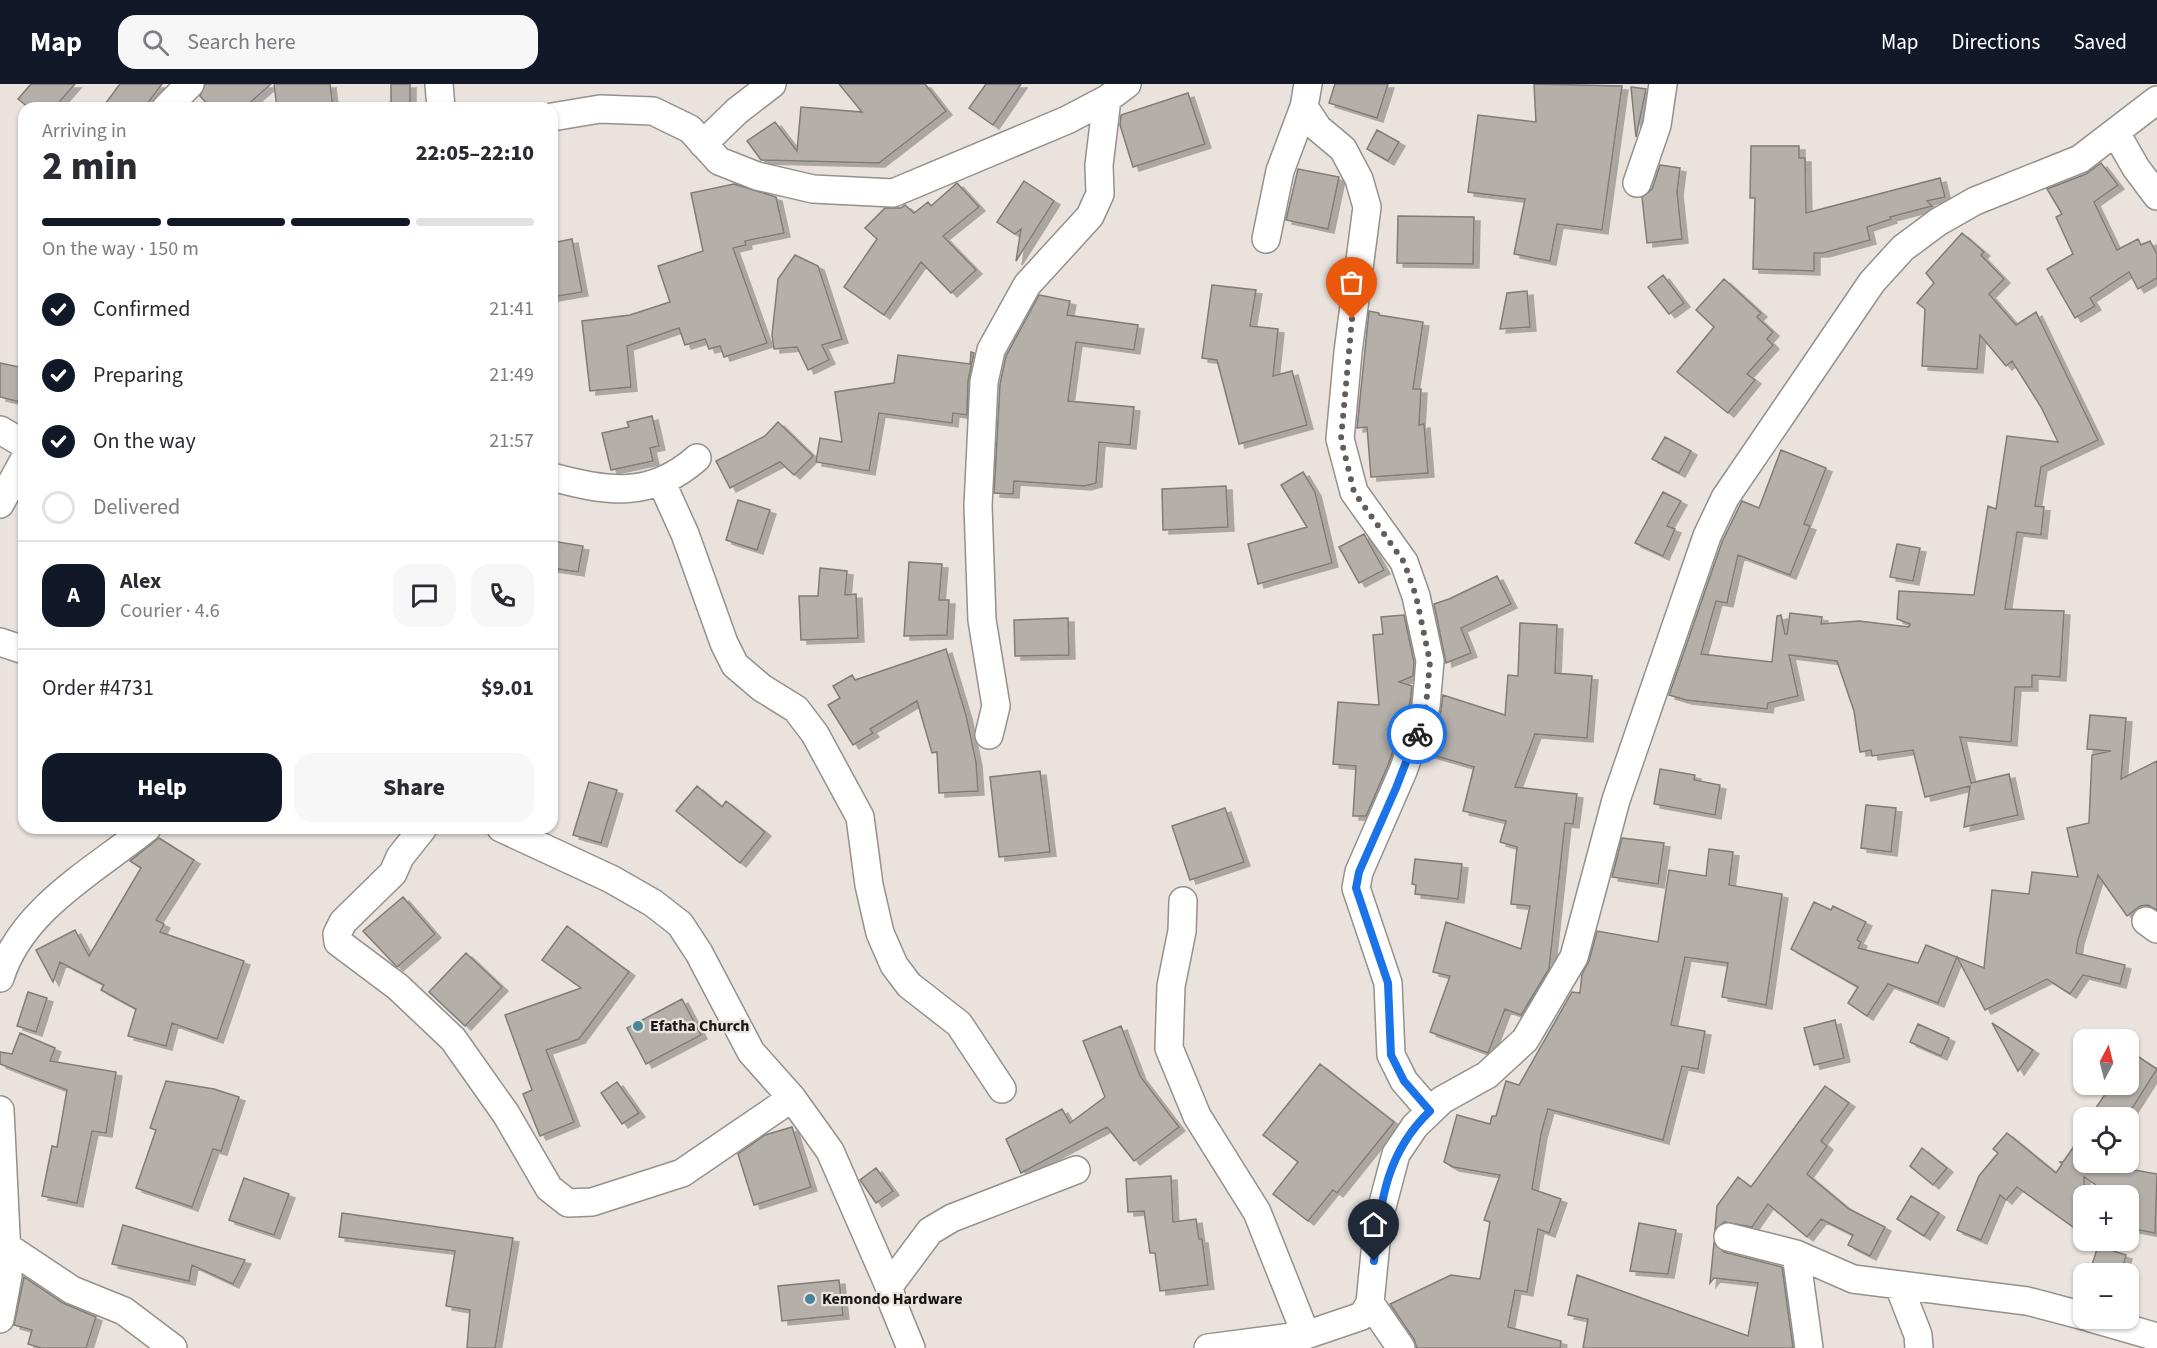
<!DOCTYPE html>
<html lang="en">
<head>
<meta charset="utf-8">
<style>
	:root { --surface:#fff; --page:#f7f7f7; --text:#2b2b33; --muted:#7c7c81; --line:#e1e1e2; --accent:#111827 }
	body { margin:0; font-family:"Source Sans 3",sans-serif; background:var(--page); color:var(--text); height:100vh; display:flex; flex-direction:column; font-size:22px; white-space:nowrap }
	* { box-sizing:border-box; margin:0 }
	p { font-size:20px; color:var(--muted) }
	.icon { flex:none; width:33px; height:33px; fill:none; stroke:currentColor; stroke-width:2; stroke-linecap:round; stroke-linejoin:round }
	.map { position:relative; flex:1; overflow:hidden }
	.panel { position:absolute; left:18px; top:18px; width:540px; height:732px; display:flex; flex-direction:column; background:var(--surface); border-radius:18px; box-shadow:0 2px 4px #0004 }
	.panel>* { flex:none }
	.needle { width:39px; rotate:7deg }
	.tools { position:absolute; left:2073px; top:945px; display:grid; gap:12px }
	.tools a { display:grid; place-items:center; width:66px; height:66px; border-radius:12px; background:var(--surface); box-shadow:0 2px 4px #0004; font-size:30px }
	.pin { position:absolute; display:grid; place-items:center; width:51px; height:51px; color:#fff; margin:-62px -26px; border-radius:50% 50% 50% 0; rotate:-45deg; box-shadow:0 0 6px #0007 }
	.pin .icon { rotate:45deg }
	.courier { position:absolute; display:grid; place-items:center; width:60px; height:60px; margin:-30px; border:4px solid #1a73e8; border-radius:50%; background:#fff; color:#222; box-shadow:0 2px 8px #0007 }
	.headline em { font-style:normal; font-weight:800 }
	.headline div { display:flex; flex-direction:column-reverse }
	.headline { display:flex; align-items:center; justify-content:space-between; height:102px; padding:0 24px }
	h1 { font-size:39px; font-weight:800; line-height:45px }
	.bar { display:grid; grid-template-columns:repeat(4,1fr); gap:9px 6px; align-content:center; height:72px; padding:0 24px }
	.bar i { height:8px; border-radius:4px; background:var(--line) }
	.bar .current { background:var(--accent) }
	.bar p { grid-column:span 4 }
	.line { display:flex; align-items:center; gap:15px; padding:0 24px; border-top:2px solid var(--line) }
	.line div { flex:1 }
	.round { display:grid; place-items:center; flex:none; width:63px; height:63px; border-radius:18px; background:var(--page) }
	ol { padding:0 24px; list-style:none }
	li { display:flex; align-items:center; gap:18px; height:66px }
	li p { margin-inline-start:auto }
	li .icon { padding:6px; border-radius:50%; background:var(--accent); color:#fff; stroke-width:4 }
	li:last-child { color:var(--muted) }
	li i { width:33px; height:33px; border:3px solid var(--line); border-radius:50% }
	.cta { display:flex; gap:12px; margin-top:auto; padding:12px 24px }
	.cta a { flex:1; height:69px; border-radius:18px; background:var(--accent); color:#fff; font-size:24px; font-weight:800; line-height:69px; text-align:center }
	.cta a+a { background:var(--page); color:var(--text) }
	header { display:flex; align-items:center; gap:36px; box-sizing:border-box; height:84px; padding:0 30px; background:var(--accent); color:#fff }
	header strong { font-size:28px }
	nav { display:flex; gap:33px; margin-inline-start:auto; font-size:21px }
	.search { width:420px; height:54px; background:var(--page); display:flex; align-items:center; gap:15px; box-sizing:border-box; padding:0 21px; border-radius:18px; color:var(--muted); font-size:22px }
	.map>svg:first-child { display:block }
</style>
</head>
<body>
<header>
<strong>Map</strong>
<div class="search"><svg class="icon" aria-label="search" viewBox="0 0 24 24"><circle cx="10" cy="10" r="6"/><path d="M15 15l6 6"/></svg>Search here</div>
<nav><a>Map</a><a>Directions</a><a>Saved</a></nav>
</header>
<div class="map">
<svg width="2157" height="1264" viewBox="0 0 2157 1264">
	<defs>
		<filter id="shadow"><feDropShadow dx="6" dy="4" stdDeviation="0" flood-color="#0004"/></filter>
	</defs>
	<rect width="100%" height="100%" fill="#e9e2dd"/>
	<path fill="#b5afaa" stroke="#817b76" stroke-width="1.5" filter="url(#shadow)" d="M31,0H75L54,24H29L18,15Z
		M120,0H162L144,24H102Z
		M205,0H271L244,24H211L200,12Z
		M274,0H330L333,24H277Z
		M391,0H410V24H391Z
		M839,0H925L946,27L879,79L761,76L747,57L775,38L797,67L801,23L862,28Z
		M986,0H1021L993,41L969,24Z
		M1335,0H1388L1377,34L1329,19Z
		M1534,0L1622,2L1602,146L1557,140L1550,177L1514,170L1525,115L1468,108L1478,31L1536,38Z
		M1631,3L1646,5L1636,53Z
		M1188,9L1205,60L1133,83L1120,41L1121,31Z
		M1377,46L1399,58L1388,77L1367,65Z
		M1751,62H1799V74H1805L1806,129L1940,94L1945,113L1927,117L1932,122L1890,133L1891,135L1867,143L1870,156L1823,169H1814V187L1753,185L1755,114H1750Z
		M2101,79L2118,101L2094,118L2117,166L2138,155L2141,161L2150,157L2157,170V194L2138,205L2129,188L2090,214L2095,222L2075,234L2047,185L2073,170L2056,133L2062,130L2047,105L2086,90Z
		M1660,81L1680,84L1677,108L1682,155L1647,159L1642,113L1652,105Z
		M1298,85L1339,93L1328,145L1286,136Z
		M1024,97L1054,117L1016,177L1021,145L1015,150L997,138Z
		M957,99L979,123L943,152L976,186L951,209L921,178L884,231L844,203L877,155L865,144L885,124H901L905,121L914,129L928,118L931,122Z
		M734,100L776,113L784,149L745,157L746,161L733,164L767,259L724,273L720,262L709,265L705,255L685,261L679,244L627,262L631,303L590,307L582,237L630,231L670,218L658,182L703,167L691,109Z
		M1398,132L1474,133L1473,180L1397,179Z
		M1962,149L1984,168L1981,171L2004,195L1989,210L2016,241L2036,228L2098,356L2041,383L2035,422L2044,423L2041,451L2017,448L2005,525L2064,527L2060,593L2032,591V603H2015L2011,658L1960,653L1971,699L2009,690L2018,731L1964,743L1970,702L1925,713L1913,666L1872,672L1871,666L1860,668L1854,627L1837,577L1789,571L1798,612L1768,619L1767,625L1686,616L1669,611L1722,458L1742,417L1759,424L1781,366L1826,384L1804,440L1810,442L1790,491L1738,471L1727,519L1716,517L1701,570L1772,578L1777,532L1781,531L1785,550H1787L1790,529L1822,533L1821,540L1859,537L1909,543L1910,540L1897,535L1899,507L1974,511L1988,422L1996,425L2007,352L2058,358L2041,323L2012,277L2006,282L1980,251L1977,285L1922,282L1925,225L1917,219L1934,199L1926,189Z
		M572,155L582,208L552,213V159Z
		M795,171L818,182L842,255L822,261L829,276L808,286L797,263L774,265L772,251L778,195Z
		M1663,191L1684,219L1669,230L1648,203Z
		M1724,195L1761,229L1757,233L1773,248L1767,255L1773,261L1747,290L1755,296L1728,329L1677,288L1714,243L1696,226Z
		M1212,201L1256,206L1250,242L1278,245L1273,292L1292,287L1307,341L1239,360L1217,276L1202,274Z
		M1527,207L1530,243L1500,245L1507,209Z
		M1039,211L1070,217L1067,231L1138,241L1134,266L1076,258L1068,317L1134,323L1130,361L1099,358L1096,399L1085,402L1014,397L1013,410L994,409L1000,300L1006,272Z
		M1369,227L1379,229V231L1423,238L1413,305H1421L1419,341L1424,340L1428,389L1371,393L1367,343L1357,344Z
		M971,268L974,269L968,297L967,331L953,329L952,339L879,329L869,387L816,378L820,354L842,358L835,308L894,299L898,271L970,280Z
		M0,279L24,284V319L0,313Z
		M652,332L659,362L650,364L653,377L611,386L602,349L629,343L627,338Z
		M778,338L813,372L794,391L780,378L730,404L716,377L765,352Z
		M1665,353L1691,367L1679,389L1652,375Z
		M1303,388L1315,408L1332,479L1258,500L1248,460L1307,443L1281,401Z
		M1226,402L1228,443L1163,446L1162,405Z
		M1663,408L1681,417L1667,442L1675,445L1663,472L1635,459Z
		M738,416L770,426L757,466L726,456Z
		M1364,450L1384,486L1359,499L1339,463Z
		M552,457L583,462L578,488L552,484Z
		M1897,460L1920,464L1913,497L1890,493Z
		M909,478L942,480L939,516H949L947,551L904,552Z
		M820,484L847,487L845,511L856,510L858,554L801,556L799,512H818Z
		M1497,492L1511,520L1461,544L1471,569L1446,579L1434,520L1449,515Z
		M1404,531L1414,578L1413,592L1399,598L1412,602L1410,619L1388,681L1366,732H1353L1356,682L1333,680L1338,618L1379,621L1373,551L1383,550L1381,533Z
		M1068,534L1069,571L1015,572L1014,536Z
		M1520,539L1557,541L1555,589L1592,592L1587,654L1535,650L1515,703L1577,710L1573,740L1565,739L1549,885L1521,931L1505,925L1488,969L1430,948L1450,892L1433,888L1446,838L1521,865L1530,822L1511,820L1517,763L1500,758L1506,737L1463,727L1474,683L1426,669L1441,627L1443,611L1505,631L1508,591L1518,592Z
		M946,565L966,631L976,678L978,707L939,709L937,668L932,669L917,617L870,645L873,649L853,661L828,621L840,614L833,602L852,591L855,596Z
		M2090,631L2126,634L2121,695L2157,677V826L2148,821L2140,822L2127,832L2098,791L2078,856L2076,869L2125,881L2120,900L2083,891L2070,910L2047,895L1985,926L1957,873L1938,919L1888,900L1867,932L1848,919L1858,903L1791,865L1814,818L1831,826L1833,822L1866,838L1857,856L1861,858L1858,864L1918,879L1926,861L1984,884L1992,806L2029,810L2032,788L2078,793L2067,744L2089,739L2092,671L2111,667L2087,665Z
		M1660,685L1695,691L1694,696L1720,701L1715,731L1654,720Z
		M1040,687L1050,768L999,773L990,693Z
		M589,698L617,706L601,759L573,751Z
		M697,702L722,723L726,717L765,748L740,779L676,727Z
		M1866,721L1896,724L1891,768L1861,764Z
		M1225,724L1244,778L1190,796L1172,742Z
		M159,754L194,776L156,836L164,840L160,848L244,877L217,955L172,939L166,962L128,952L136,925L101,906L104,901L60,878L53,898L36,866L75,846L89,872L141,784L130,777Z
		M1622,754L1664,759L1658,800L1612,793Z
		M1709,765L1733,768L1729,801L1782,810L1766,921L1722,913L1728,879L1685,873L1671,941L1705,947L1698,985L1682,982L1663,1056L1548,1025L1541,1050L1532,1105L1561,1115L1549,1149L1538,1145L1527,1208L1515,1206L1508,1243L1561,1257L1560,1264H1417L1414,1255L1390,1220L1451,1191L1480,1195L1490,1138L1484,1136L1500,1091L1453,1083L1444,1078L1457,1031L1490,1040L1492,1032H1496L1506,997L1519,1001L1572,908L1580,909L1582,890L1589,877L1597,847L1658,858L1669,786L1706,792Z
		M1415,775L1462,780L1458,815L1415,810L1416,801L1412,800Z
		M403,813L435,850L397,883L363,847Z
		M567,842L629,888L579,955L546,966L574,1038L540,1052L523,1010L532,1006L505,931L581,904L542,876Z
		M466,869L502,903L465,942L429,908Z
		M28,908L47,914L36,948L17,942Z
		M682,915L701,951L646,980L627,944Z
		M1835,936L1844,974L1814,981L1804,944Z
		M1992,939L2033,966L2018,987Z
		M1918,940L1949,954L1941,972L1910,958Z
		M1121,942L1140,992L1179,1043L1134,1077L1107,1043L1021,1089L1006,1055L1062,1025L1070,1039L1105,1013L1083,957Z
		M20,949L55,964L50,977L116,988L106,1049L92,1047L77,1119L42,1112L52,1062L57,1063L67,1006L0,980V968L12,970Z
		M2128,966L2157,985L2126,1034H2089L2112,1000H2128Z
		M1320,980L1394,1038L1337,1109L1333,1106L1308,1137L1273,1110L1298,1078L1263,1051Z
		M166,997L214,1005L239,1013L221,1067L213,1065L192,1123L136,1104L156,1046L150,1044Z
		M617,998L639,1029L622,1040L601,1009Z
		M1825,1002L1849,1019L1821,1057L1827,1062L1807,1090L1849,1125L1885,1143L1870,1172L1848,1161L1853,1151L1821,1135L1807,1153L1768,1120L1752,1143L1724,1138L1715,1146L1717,1122L1738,1093L1751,1103Z
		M792,1043L811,1103L754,1121L738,1070L765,1051Z
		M2084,1048V1078H2120L2117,1083L2157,1090L2155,1149L2128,1144L2131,1124L2128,1122V1112H2112L2084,1093V1127L2073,1143L2017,1103L2006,1116L2000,1111L1981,1156L1957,1146L1979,1092L1998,1069L1993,1065L2007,1049L2056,1089L2062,1080L2060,1078H2063Z
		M1922,1064L1947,1084L1933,1101L1910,1082Z
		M876,1084L893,1107L876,1119L860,1096Z
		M1171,1092L1173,1138L1196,1135L1199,1155H1202L1208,1201L1160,1207L1155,1169H1150L1144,1127L1128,1128L1126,1095Z
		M244,1094L289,1110L274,1151L229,1136Z
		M1911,1112L1939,1129L1924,1152L1897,1135Z
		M342,1129L513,1154L495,1264H467L470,1226L446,1222L455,1167L339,1153Z
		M1639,1139L1676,1146L1668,1190L1630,1187Z
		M123,1141L195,1162L245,1176L233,1200L192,1181L189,1197L112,1180Z
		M1714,1159L1724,1168L1782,1183L1793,1264H1583L1588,1235L1568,1231L1577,1191L1748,1252L1758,1199L1714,1194L1710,1199Z
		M2098,1162L2126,1171L2121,1190H2089Z
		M24,1193L63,1219L96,1233L86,1264H41L28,1260L32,1246L14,1241Z
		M839,1196L843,1231L782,1237L778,1202Z"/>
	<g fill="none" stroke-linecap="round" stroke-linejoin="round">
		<g stroke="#96908b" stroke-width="30">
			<path id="minor" d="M439,0L441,24
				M1308,0L1304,23L1318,44L1343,65L1359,95L1367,123L1348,268L1340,355L1354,408L1404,478L1416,512L1430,577L1426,622L1403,687L1359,788L1356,804L1388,899L1391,971L1404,997L1430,1027
				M166,24L190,0
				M552,33L600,25L653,27L690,45L719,77L757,92L813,105L893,109L1067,36L1107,15L1127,0
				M2116,49L2136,84L2157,112
				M703,60L737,27L772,0
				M1637,99L1657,41L1663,0
				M1266,155L1280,87L1304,23
				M0,346L24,360
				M552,393C607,408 651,415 697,374
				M661,397L685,450L724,559L735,581L762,604L796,625L815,650L860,733L869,801L880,849L894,881L909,901L959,940L1002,1005
				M0,420L24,376
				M0,558L24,566
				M989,651L996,622L982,536L978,422L984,298L991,266L1027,201L1090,132L1100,110L1099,81L1107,15
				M423,744L400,773L393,789L343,838L337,850L338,858L398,903L453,955L506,1030L549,1104L568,1119L592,1118L682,1089L792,1014
				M501,744L611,795L653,819L680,840L699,869L751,968L792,1014L830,1067L889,1202L893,1220L911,1264
				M1183,817L1182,847L1171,902L1169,964L1197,1032L1257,1128L1306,1251
				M2146,837L2157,845
				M0,894C21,825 95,786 147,744
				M0,1026L8,1192L0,1235
				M1728,1153L1796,1170L1853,1195L2027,1217L2084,1232
				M6,1162L72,1206L124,1227L173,1264
				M1796,1170L1809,1264
				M889,1202L930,1147L952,1134L1076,1086
				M1899,1202L1918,1251L1919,1264
				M1370,1219L1401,1264
				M2091,1234L2157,1253
				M1208,1264L1306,1251L1362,1232L1370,1219L1378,1138L1396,1070L1415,1042L1442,1016L1487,991L1525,956L1574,873L1616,716L1707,452L1725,414L1872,198L1903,164L1938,138L1975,117L2080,75L2157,16"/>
		</g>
		<use href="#minor" stroke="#fff" stroke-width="27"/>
	</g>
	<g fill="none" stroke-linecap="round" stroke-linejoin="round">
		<path stroke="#615d5a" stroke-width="6" stroke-dasharray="0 10.8" d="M1352,235L1341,355L1354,408L1404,478L1416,512L1430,578L1426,622L1417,650"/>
		<path stroke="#1a73e8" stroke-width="8" d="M1374,1177C1381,1118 1385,1070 1430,1027L1404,997L1391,971L1388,899L1356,804L1359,788L1396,704L1417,650"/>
	</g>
	<g fill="#47869a" stroke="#e9e2dd" stroke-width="2">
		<circle cx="638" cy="942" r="6"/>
		<circle cx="810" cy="1215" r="6"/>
	</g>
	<g text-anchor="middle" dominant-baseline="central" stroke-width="4.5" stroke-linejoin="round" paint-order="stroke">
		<g font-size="16" font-weight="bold" fill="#181614" stroke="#e9e2dd" text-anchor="start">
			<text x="650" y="942">Efatha Church</text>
			<text x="822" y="1215">Kemondo Hardware</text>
		</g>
	</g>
</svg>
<div class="tools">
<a><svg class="needle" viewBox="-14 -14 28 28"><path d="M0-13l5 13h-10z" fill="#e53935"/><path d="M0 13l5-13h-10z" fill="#7c7c81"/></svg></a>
<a><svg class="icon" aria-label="locate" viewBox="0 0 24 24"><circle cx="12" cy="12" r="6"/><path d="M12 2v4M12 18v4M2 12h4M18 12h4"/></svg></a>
<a>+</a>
<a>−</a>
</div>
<div class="pin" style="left:1352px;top:235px;background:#ea580c"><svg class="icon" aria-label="bag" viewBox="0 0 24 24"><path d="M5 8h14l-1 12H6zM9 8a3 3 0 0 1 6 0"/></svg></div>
<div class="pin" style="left:1374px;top:1177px;background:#1f2937"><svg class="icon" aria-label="home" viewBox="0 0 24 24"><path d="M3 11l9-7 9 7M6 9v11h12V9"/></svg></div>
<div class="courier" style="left:1417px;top:650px"><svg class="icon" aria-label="bike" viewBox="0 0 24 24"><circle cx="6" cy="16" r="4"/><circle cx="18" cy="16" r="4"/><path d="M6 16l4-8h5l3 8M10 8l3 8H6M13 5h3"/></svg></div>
<section class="panel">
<div class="headline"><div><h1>2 min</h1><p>Arriving in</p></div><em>22:05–22:10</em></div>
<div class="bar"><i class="current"></i><i class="current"></i><i class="current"></i><i></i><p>On the way · 150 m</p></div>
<ol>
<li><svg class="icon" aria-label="check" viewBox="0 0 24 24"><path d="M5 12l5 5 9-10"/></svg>Confirmed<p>21:41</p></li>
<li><svg class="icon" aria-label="check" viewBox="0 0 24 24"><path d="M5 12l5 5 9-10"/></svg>Preparing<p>21:49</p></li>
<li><svg class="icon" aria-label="check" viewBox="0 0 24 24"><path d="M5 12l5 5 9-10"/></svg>On the way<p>21:57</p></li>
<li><i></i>Delivered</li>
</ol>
<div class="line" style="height:108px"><b class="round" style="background:var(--accent);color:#fff">A</b><div><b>Alex</b><p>Courier · 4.6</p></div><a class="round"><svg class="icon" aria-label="chat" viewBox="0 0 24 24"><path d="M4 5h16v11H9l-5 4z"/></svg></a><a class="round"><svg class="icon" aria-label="phone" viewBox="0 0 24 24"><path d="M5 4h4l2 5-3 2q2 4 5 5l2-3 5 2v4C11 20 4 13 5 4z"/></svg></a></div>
<div class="line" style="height:78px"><div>Order #4731</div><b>$9.01</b></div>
<div class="cta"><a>Help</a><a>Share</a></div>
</section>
</div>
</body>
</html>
